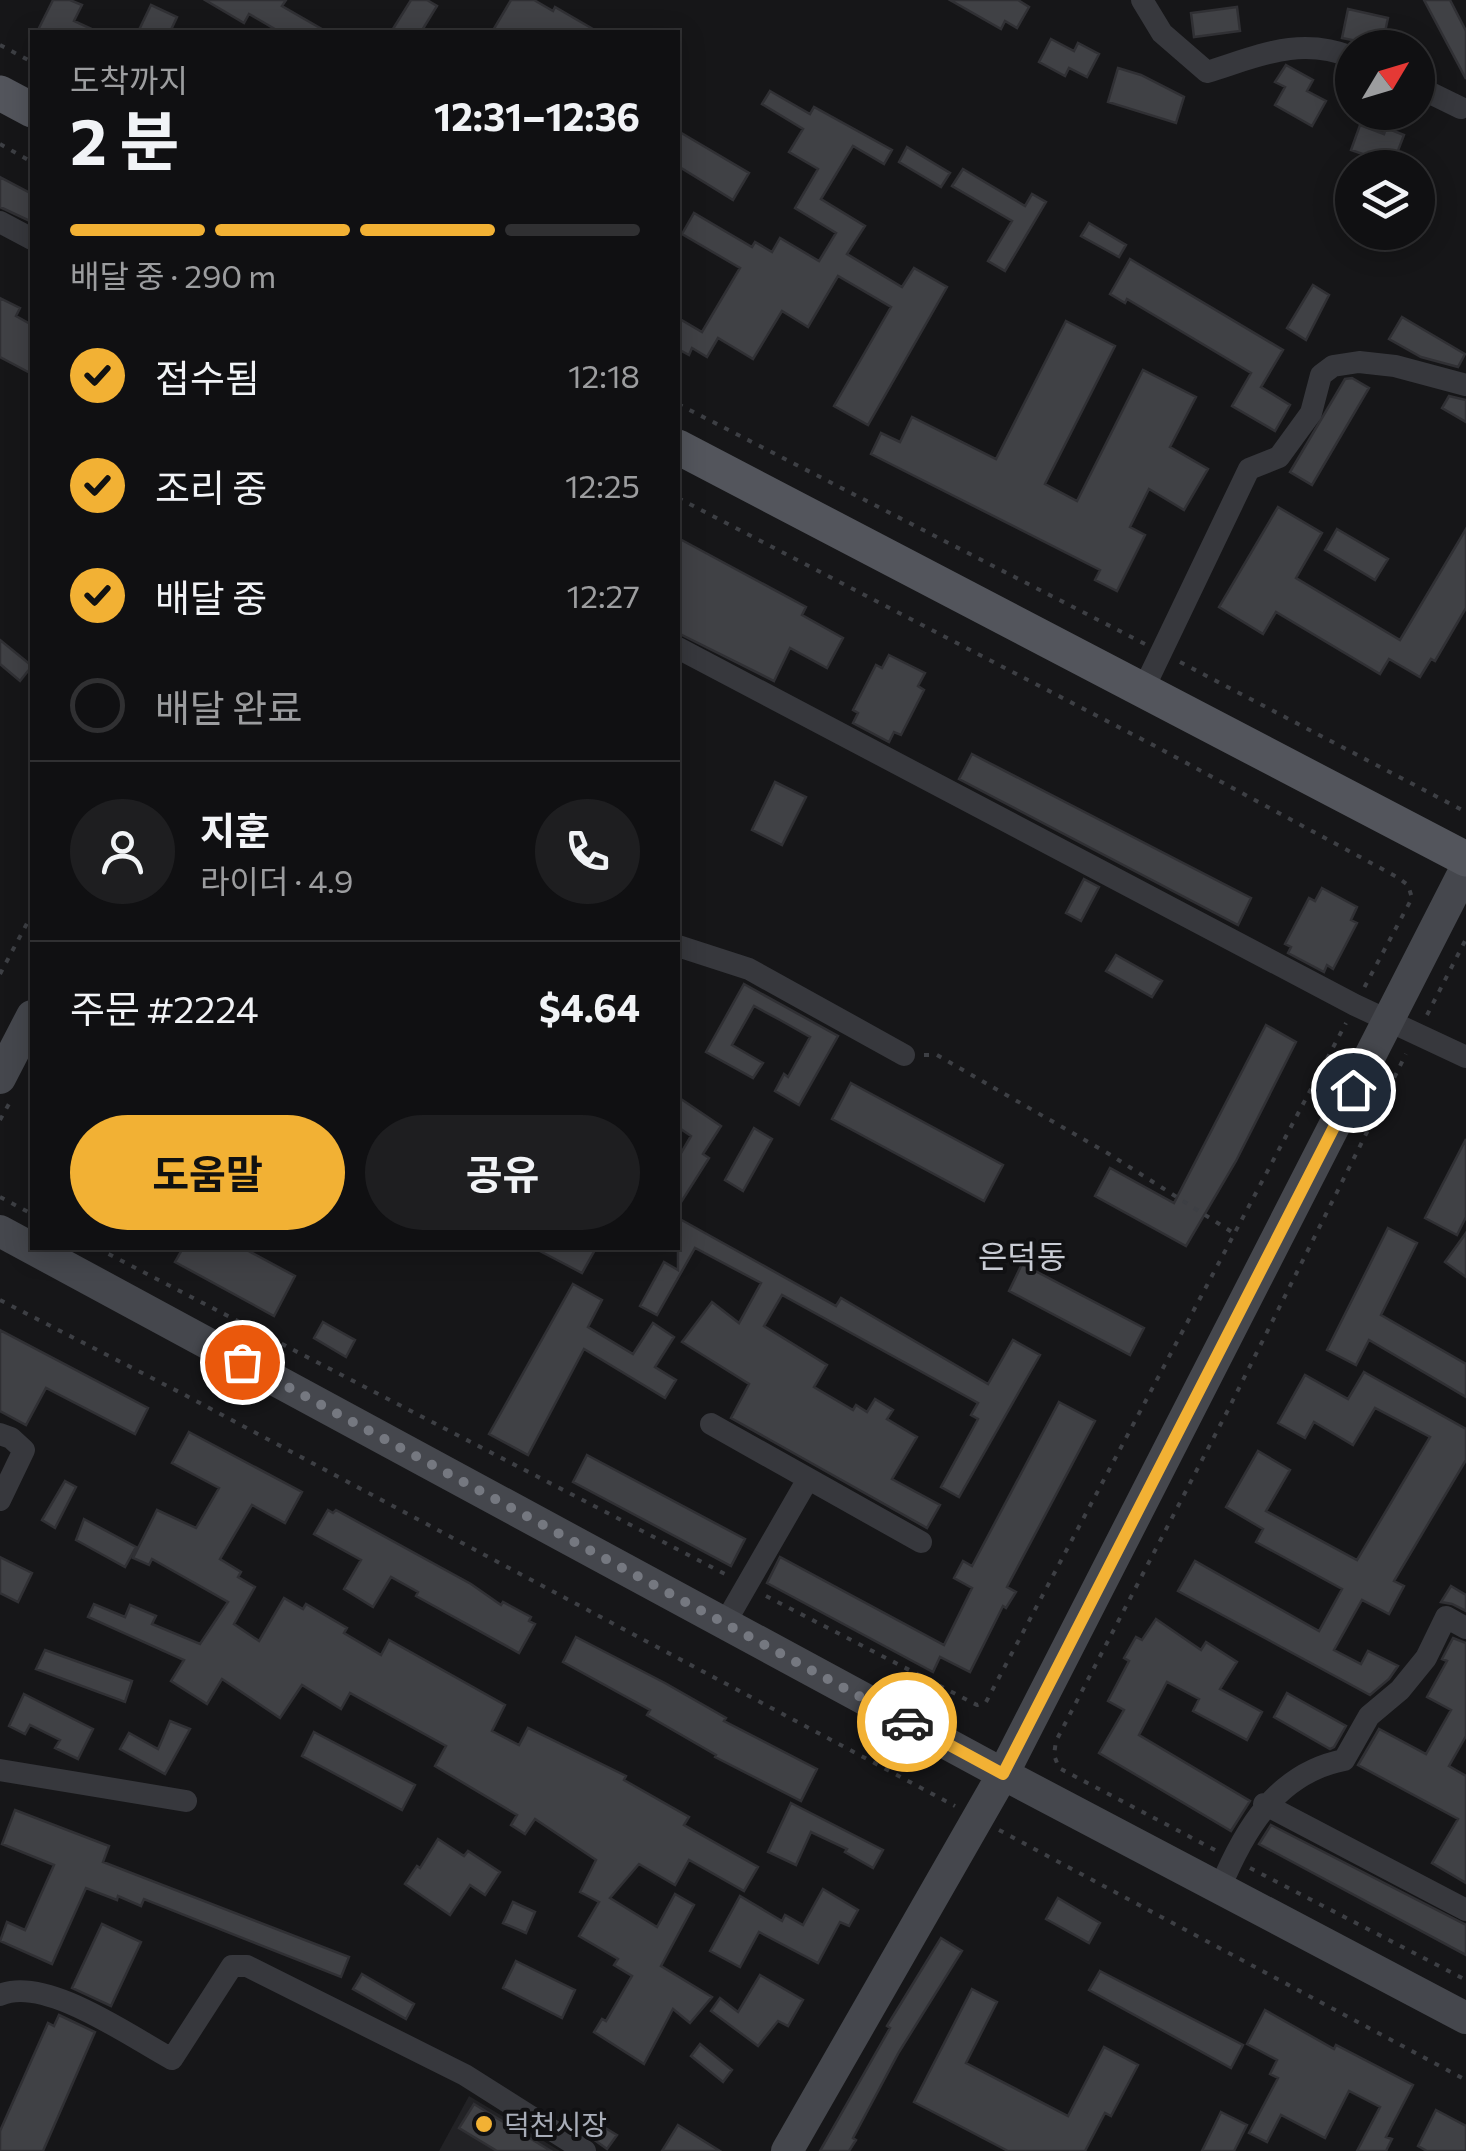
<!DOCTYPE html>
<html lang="ko">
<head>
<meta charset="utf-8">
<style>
	:root { --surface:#101012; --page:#1e1e20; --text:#f1f3f6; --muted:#9c9d9f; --line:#303032; --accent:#f2b134 }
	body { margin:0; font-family:Commissioner,"Noto Sans KR",sans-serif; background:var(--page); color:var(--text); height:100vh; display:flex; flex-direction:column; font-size:38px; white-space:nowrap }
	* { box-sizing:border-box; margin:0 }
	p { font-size:32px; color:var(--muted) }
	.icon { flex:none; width:55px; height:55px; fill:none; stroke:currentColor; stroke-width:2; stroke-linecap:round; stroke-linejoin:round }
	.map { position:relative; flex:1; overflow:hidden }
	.details { position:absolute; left:30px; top:30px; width:650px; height:1220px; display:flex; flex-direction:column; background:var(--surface); border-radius:0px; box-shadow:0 5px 25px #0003,0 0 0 2px var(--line) }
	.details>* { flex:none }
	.needle { width:65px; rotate:52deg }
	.buttons { position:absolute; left:1335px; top:30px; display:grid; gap:20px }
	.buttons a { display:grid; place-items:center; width:100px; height:100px; border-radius:50%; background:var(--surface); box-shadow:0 5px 25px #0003,0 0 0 2px var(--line); font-size:50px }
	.pin { position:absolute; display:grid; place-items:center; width:85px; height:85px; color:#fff; margin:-42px; border:5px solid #fff; border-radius:50%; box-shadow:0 2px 10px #0007 }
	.courier { position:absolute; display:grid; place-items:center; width:100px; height:100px; margin:-50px; border:8px solid #f2b134; border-radius:50%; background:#fff; color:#222; box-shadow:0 2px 12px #0007 }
	.head em { font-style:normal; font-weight:700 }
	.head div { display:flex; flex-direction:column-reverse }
	.head { display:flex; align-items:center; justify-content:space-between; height:170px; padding:0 40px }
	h1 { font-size:65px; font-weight:700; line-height:75px }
	.bar { display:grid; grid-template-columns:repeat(4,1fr); gap:15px 10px; align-content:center; height:120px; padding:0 40px }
	.bar i { height:12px; border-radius:8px; background:var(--line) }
	.bar .current { background:var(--accent) }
	.bar p { grid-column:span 4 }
	.line { display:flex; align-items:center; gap:25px; padding:0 40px; border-top:2px solid var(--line) }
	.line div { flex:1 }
	.round { display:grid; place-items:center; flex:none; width:105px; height:105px; border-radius:52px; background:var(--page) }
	ol { padding:0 40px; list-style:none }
	li { display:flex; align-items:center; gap:30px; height:110px }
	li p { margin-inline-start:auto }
	li .icon { padding:10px; border-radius:50%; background:var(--accent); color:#111; stroke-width:4 }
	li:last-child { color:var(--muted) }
	li i { width:55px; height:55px; border:5px solid var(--line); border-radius:50% }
	.cta { display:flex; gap:20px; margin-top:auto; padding:20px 40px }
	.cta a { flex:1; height:115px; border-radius:60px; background:var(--accent); color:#111; font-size:40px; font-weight:700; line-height:115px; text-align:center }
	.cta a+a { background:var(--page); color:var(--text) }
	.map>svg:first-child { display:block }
</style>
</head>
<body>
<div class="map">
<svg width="1466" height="2151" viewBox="0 0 1466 2151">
	<rect width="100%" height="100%" fill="#161618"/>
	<path fill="#222225" d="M469,2096L560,2151H439Z"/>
	<path fill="#404145" stroke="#303034" stroke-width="2.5" d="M53,0H70L82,5L74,21L98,32H37Z
		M205,0H286L282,6L327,32H280L249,14L244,23Z
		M411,0H427L437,6L421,32H391Z
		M511,0H534L553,11L555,7L598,32H492Z
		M950,0H1018L1029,7L1017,28L1005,21L1001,29Z
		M1424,0H1450L1466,31V79Z
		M151,5L177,17L170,32H138Z
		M1237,7L1240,31L1194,37L1191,13Z
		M1348,9L1388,18L1382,46L1342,38Z
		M1051,39L1074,51L1078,43L1099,54L1087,77L1069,68L1065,76L1039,62Z
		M1286,65L1313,80L1307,91L1326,101L1312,126L1275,105L1285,87L1275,82Z
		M1118,68L1141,75L1184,97L1176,123L1108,102Z
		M770,91L810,114L814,107L892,150L884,164L853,146L821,199L865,226L847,254L902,287L914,268L947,287L868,425L834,406L891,307L838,276L808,327L782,311L753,359L718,338L707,357L692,348L689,355L678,349V318L702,332L740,268L682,234L694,213L752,247L755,242L772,252L780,238L819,261L836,233L795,208L818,169L789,152L803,129L762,104Z
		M1360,125L1384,134L1386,128L1404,135L1394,161L1378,155L1377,159L1351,150Z
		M678,131L749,173L733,200L678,166Z
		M907,147L950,173L941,187L899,162Z
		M963,169L1025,206L1032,194L1046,202L1005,271L988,261L1012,221L952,186Z
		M0,177L32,194V222L0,207Z
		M1089,223L1126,245L1119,257L1081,236Z
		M1130,259L1283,350L1261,387L1290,405L1275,431L1232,406L1251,373L1127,299L1125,303L1110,294Z
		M1313,285L1329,295L1306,340L1287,328Z
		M0,298L20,308L16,316L32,325V374L0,357Z
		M1402,317L1465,354L1458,367L1421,357L1389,339Z
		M1066,321L1115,346L1045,484L1077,501L1143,370L1196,397L1170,447L1208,469L1184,510L1149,489L1130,527L1145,535L1117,591L1095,580L1100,570L871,454L881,433L900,442L912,417L996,459Z
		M1352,378L1369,388L1312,485L1290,472L1345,379Z
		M1449,396L1466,400V422L1442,408Z
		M1278,507L1322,533L1296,578L1400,640L1466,529V608L1435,661L1431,659L1420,677L1389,659L1380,674L1276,612L1263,634L1219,607Z
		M1337,529L1388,559L1375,580L1325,550Z
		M678,538L806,607L802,615L843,638L827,668L790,648L774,681L678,633Z
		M0,640L32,666L20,681L0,664Z
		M889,655L925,673L918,686L924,690L901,735L894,732L889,742L853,723L858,713L853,710L876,665L882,668Z
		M972,754L1251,898L1238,925L959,779Z
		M775,782L806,797L782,845L752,830Z
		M1084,879L1099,887L1081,921L1066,913Z
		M1322,888L1357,907L1351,920L1357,923L1333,969L1327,965L1324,972L1288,953L1291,947L1285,944L1309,898L1315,901Z
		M1116,955L1162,981L1152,997L1106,971Z
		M744,984L838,1036L799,1105L775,1091L784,1074L788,1077L810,1037L780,1020L754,1006L732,1045L763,1063L753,1078L706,1052Z
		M1266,1025L1296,1042L1236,1161L1186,1246L1095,1196L1110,1168L1174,1203Z
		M851,1083L1003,1165L984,1201L832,1119Z
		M678,1097L721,1126L703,1154L709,1158L678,1207V1158L691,1136L678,1127Z
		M754,1128L772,1139L743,1191L725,1180Z
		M1466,1139V1217L1457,1235L1425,1218Z
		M678,1218L836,1306L841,1298L988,1384L1013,1340L1040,1355L959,1497L941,1487L978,1419L971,1415L978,1403L782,1295L764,1326L827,1365L814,1387L853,1410L856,1405L867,1412L875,1399L893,1410L887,1419L917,1437L892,1479L940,1505L927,1528L731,1418L749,1384L682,1342L712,1302L739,1323L761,1283L695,1248L657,1315L640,1306L664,1262L678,1270Z
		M1388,1228L1417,1243L1381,1315L1466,1364V1397L1369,1340L1356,1365L1327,1350Z
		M1466,1233V1277L1445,1262Z
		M183,1248H243L295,1276L274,1316L175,1262Z
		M534,1248H596L582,1273Z
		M1022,1264L1144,1328L1130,1355L1009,1291Z
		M573,1284L602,1300L588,1327L633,1354L653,1323L674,1337L655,1367L676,1380L665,1398L584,1349L528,1455L489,1434Z
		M323,1322L355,1340L346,1357L314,1338Z
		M0,1330L148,1408L135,1434L46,1388L26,1425L0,1411Z
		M1364,1372L1466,1429V1460L1394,1581L1404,1586L1389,1614L1362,1600L1334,1650L1361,1664L1368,1651L1398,1666L1389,1679L1370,1695L1178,1591L1195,1561L1319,1631L1342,1589L1256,1542L1263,1529L1226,1507L1258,1451L1290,1470L1266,1511L1357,1560L1430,1437L1375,1408L1353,1445L1314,1422L1305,1438L1278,1423L1305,1375L1348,1399Z
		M1059,1402L1095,1421L1007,1587L1016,1592L1006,1608L1003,1606L970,1672L940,1657L933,1672L767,1583L780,1557L944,1645L972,1588L954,1578L963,1561L972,1566Z
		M189,1432L302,1492L285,1523L252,1505L220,1559L241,1572L238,1577L255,1587L234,1624L259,1641L284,1598L303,1609L306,1604L347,1628L344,1633L381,1655L389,1640L505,1705L492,1731L519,1745L528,1728L626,1776L624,1780L689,1817L684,1825L758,1867L744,1891L689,1860L675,1885L639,1864L610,1898L657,1927L675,1894L694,1905L661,1966L712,1997L690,2023L673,2009L644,2064L594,2032L602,2019L606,2021L632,1976L614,1965L618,1959L579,1936L599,1902L580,1892L596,1860L535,1819L525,1834L511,1825L517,1815L435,1766L446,1746L350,1693L341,1709L302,1685L280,1718L222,1679L207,1704L171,1681L184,1660L88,1617L94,1604L125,1617L130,1605L156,1616L152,1624L200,1644L228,1602L152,1559L149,1565L133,1558L157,1510L196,1528L219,1488L172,1463Z
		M587,1455L745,1539L731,1566L573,1482Z
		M65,1481L76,1487L55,1528L42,1520Z
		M328,1510L333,1513L336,1510L471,1584L501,1605L503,1602L531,1617L529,1621L535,1624L519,1653L416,1596L418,1592L391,1577L373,1607L344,1589L361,1560L314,1534Z
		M84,1519L136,1547L125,1567L76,1540Z
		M0,1557L32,1573L18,1602L0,1593Z
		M1451,1586L1466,1595V1611L1452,1604L1441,1602Z
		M1156,1619L1201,1650L1206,1642L1237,1662L1220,1689L1262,1712L1247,1740L1193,1711L1199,1699L1167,1682L1139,1735L1250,1801L1231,1831L1099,1753L1124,1710L1108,1701L1129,1661L1124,1658L1136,1637L1142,1640Z
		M576,1637L665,1683L726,1718L724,1721L817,1769L801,1801L715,1757L716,1755L647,1715L650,1710L563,1662Z
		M1453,1638L1466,1643V1736L1449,1766L1466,1776V1883L1432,1863L1458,1819L1358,1765L1379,1729L1426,1754L1451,1710L1427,1697L1447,1661L1442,1659Z
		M45,1650L132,1681L125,1702L36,1669Z
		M1287,1693L1346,1726L1334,1747L1330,1749L1274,1717Z
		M24,1694L93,1729L78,1759L55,1748L60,1740L30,1725L25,1734L9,1726Z
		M170,1721L190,1729L165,1774L120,1749L129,1733L158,1749Z
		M314,1732L415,1785L402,1810L302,1756Z
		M791,1803L883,1850L873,1868L845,1852L847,1849L811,1832L796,1865L768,1852Z
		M15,1810L109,1846L103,1862L349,1957L341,1977L144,1899L141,1906L118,1896L117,1900L86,1888L52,1964L0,1941L7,1922L25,1930L54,1865L2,1844Z
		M1271,1825L1466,1925V1955L1259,1844Z
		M438,1839L464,1856L468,1851L500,1872L485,1895L470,1885L450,1915L405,1884L417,1866L420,1868Z
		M823,1889L858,1910L849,1926L840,1922L818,1963L759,1932L740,1967L710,1951L740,1896L782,1921L785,1915L803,1925Z
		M1058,1898L1100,1923L1089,1943L1046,1919Z
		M513,1902L535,1912L526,1933L503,1923Z
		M102,1924L141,1942L111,2006L72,1988Z
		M941,1938L962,1951L899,2052L853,2138L856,2140L849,2151H820L890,2028L887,2026Z
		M516,1961L575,1990L562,2018L503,1988Z
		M1100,1971L1243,2045L1231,2068L1089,1990Z
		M362,1974L414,2004L406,2019L353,1989Z
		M760,1975L803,2000L788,2026L778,2021L758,2046L711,2011L720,1998L738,2012Z
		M972,1989L997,2002L966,2063L1068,2116L1104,2047L1138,2065L1111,2116L1105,2113L1085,2151H1008L914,2102Z
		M1265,2010L1334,2049L1336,2045L1413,2085L1386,2137L1392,2139L1386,2151H1357L1380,2107L1349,2091L1325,2138L1281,2115L1267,2142L1249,2133L1278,2078L1270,2074L1277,2060L1247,2044Z
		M59,2015L95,2032L43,2151H0V2131L48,2023L54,2026Z
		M700,2044L732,2070L723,2082L691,2056Z
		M474,2104L551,2151H497L459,2128Z
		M1436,2110L1466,2126V2151H1427L1418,2146Z
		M1221,2112L1247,2125L1234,2151H1202Z
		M594,2121L617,2135L607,2149L586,2134Z
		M678,2125L720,2151H662Z"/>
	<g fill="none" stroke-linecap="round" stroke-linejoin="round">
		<path stroke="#3d3f44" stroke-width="4" stroke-dasharray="5 8" stroke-linecap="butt" d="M0,45L32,62
			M0,144L32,162
			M678,404L1145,644
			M678,498L1155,746L1397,877L1408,885L1412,898L1364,988
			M1180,662L1466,812
			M0,974L32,914
			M1427,1015L1466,939
			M924,1055H937L1109,1154L1235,1234
			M0,1120L10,1102
			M0,1197L32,1214
			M97,1248L727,1575
			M0,1300L183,1394L955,1806
			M766,1596L977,1705L986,1702L1346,1023
			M999,1830L1466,2080
			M1215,1850L1059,1768L1054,1755L1056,1741L1228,1410L1406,1054
			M1250,1868L1466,1980"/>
		<path stroke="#37383d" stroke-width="22" d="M1142,0L1162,33L1207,72C1259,56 1299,36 1352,57
			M1418,87L1461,108
			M0,222L32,239
			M678,648L1355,1005L1466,1057
			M1143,690L1249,469L1279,457L1311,413L1321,375L1333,366L1359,362L1395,366L1466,385
			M678,946L749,969L904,1055
			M711,1424L921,1542
			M0,1434L11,1438L24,1450L0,1500
			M725,1623L808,1479
			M0,1770L186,1801
			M1264,1804L1466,1910
			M1220,1888C1244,1830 1277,1773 1344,1760L1369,1716L1400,1690L1426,1658L1446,1617L1466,1628
			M0,1995C45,1975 131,2037 172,2059L232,1966H247L465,2075L585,2151"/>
		<path stroke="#45474d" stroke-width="32" d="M0,1078L32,1016
			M0,1231L1003,1774L1466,2018
			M787,2151L1003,1774L1466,868"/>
		<path stroke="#53555c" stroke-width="35" d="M0,93L32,110
			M678,447L1466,859"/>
	</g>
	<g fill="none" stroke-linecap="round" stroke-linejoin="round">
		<path stroke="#757880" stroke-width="10" stroke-dasharray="0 18" d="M242,1362L907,1722"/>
		<path stroke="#f2b134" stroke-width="12" d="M907,1722L1003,1774L1353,1090"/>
	</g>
	<circle fill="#f2b134" stroke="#111113" stroke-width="4" cx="484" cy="2124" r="10"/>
	<g text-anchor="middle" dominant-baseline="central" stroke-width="8" stroke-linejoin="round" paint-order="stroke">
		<g font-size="28" fill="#a8adb8" stroke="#111113" text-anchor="start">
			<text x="504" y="2124">덕천시장</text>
		</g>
		<g font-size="32" fill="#c9ccd4" stroke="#111113">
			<text x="1022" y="1255">은덕동</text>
		</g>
	</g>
</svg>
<div class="buttons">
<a><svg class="needle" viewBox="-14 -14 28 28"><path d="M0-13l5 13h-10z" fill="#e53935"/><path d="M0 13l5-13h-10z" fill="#9c9d9f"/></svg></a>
<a><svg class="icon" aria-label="layers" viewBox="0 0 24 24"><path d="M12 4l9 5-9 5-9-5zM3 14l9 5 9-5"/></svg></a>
</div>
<div class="pin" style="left:242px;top:1362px;background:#ea580c"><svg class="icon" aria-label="bag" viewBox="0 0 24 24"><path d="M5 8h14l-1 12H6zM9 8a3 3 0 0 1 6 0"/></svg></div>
<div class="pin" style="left:1353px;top:1090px;background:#1f2937"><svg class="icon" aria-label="home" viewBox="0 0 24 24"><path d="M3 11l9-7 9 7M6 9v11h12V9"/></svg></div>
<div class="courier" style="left:907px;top:1722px"><svg class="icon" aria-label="car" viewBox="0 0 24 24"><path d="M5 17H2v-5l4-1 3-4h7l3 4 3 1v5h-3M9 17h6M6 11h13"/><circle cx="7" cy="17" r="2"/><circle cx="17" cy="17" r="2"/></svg></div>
<section class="details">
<div class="head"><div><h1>2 분</h1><p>도착까지</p></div><em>12:31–12:36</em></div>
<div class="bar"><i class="current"></i><i class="current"></i><i class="current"></i><i></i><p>배달 중 · 290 m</p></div>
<ol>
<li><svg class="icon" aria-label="check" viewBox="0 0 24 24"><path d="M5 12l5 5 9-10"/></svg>접수됨<p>12:18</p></li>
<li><svg class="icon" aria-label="check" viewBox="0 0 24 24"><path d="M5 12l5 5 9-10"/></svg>조리 중<p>12:25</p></li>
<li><svg class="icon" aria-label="check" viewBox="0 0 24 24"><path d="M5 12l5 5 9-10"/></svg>배달 중<p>12:27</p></li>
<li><i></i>배달 완료</li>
</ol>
<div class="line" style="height:180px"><a class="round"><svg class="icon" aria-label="person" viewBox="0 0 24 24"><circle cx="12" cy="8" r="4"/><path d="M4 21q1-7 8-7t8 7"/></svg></a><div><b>지훈</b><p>라이더 · 4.9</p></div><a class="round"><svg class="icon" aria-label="phone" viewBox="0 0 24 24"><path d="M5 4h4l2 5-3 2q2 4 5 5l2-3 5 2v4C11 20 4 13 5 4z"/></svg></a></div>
<div class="line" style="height:130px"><div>주문 #2224</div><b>$4.64</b></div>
<div class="cta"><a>도움말</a><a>공유</a></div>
</section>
</div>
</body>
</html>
